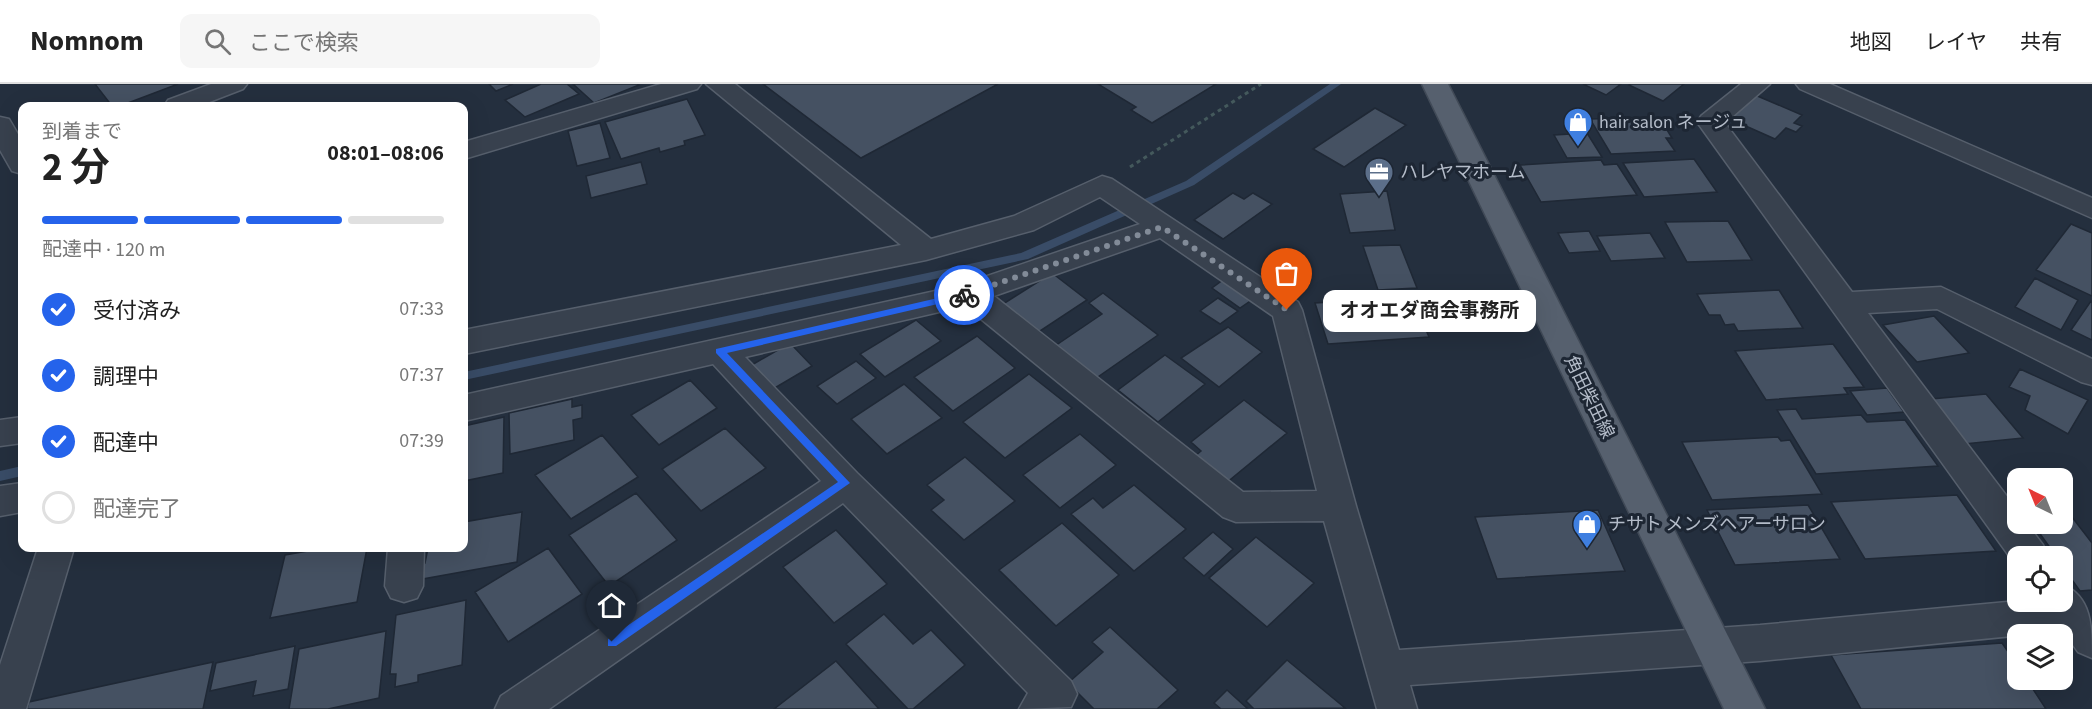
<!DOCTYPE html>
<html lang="ja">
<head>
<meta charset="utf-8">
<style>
	:root { --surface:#fff; --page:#f6f6f6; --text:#222; --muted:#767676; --line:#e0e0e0; --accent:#2563eb }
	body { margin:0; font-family:"Source Sans 3","Noto Sans JP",sans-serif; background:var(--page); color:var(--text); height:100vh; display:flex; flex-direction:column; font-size:22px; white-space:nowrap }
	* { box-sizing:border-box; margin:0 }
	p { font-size:20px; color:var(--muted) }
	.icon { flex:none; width:33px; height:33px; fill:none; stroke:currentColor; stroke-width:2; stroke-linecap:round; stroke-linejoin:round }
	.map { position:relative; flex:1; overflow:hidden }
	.side { position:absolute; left:18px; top:18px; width:450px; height:450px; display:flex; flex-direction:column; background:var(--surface); border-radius:12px; box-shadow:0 6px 24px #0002 }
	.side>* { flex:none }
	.needle { width:39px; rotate:317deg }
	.controls { position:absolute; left:2007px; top:384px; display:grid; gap:12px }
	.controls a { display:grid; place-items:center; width:66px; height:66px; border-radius:12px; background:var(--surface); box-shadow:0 6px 24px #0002; font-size:30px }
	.pin { position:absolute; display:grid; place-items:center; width:51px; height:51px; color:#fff; margin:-62px -26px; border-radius:50% 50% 50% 0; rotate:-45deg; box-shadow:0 0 6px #0007 }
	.pin .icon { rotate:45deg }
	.courier { position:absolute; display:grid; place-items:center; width:60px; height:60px; margin:-30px; border:4px solid #2563eb; border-radius:50%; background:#fff; color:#222; box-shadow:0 2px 8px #0007 }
	.bubble { position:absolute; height:42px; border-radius:12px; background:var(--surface); box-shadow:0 6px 24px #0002; font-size:20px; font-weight:700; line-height:42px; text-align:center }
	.summary em { font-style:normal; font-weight:700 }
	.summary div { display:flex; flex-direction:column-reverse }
	.summary { display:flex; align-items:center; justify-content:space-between; height:102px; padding:0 24px }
	h1 { font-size:39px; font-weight:700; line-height:45px }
	.bar { display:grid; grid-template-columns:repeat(4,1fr); gap:9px 6px; align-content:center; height:72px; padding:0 24px }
	.bar i { height:8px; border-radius:4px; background:var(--line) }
	.bar .on { background:var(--accent) }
	.bar p { grid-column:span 4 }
	ol { padding:0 24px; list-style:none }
	li { display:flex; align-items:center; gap:18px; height:66px }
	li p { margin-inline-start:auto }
	li .icon { padding:6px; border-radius:50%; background:var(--accent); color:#fff; stroke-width:4 }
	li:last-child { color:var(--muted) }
	li i { width:33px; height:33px; border:3px solid var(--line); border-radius:50% }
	header { display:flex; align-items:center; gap:36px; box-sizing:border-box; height:84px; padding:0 30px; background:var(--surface); border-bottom:2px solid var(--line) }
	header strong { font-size:28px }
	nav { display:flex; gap:33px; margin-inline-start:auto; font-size:21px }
	.search { width:420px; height:54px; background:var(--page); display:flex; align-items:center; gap:15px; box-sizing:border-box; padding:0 21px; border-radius:12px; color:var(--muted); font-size:22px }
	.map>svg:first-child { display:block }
</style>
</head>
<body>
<header>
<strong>Nomnom</strong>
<div class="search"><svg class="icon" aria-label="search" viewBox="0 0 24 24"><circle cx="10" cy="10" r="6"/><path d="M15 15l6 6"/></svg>ここで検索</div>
<nav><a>地図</a><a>レイヤ</a><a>共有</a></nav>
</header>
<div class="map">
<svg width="2092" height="625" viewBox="0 0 2092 625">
	<rect width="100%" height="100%" fill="#242f3e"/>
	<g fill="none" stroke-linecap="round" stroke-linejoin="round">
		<path fill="#394c67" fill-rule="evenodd" d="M1330,0H1341L1194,101L1028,175L464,296V288L1021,169L1186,97Z
			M22,382V392L0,397V387Z"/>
	</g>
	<path fill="#455162" stroke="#1f2835" stroke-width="1.5" d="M95,0H178L120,22H112Z
		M489,0H513L496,7Z
		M541,0H567L579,10L525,33L505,16Z
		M573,0H638L639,1L594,19Z
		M763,0H998L861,74Z
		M1098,0H1216L1152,39L1131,26L1136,23Z
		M1583,0H1621L1606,11Z
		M1684,0L1663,17L1629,1L1630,0Z
		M1755,11L1802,31L1794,39L1802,42L1796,48L1786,44L1775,55L1730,35Z
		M687,15L705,51L684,57L685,61L660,68L659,64L621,75L605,38Z
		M1375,24L1406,41L1344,83L1313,65Z
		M1651,33L1654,37L1661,36L1672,54H1666L1675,67L1611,70L1590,35Z
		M600,39L610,74L577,82L568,47Z
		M1587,49L1602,73L1567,74L1554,51Z
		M1694,75L1717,108L1644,113L1623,79Z
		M1601,76L1604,81L1617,80L1637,111L1541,118L1520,81Z
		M641,78L647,100L591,114L586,92Z
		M1387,107L1395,146L1350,149L1340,110Z
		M1233,109L1244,115L1253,109L1272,120L1223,155L1194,136Z
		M1728,137L1752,176L1687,178L1665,138Z
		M2071,140L2092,149V212L2036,186Z
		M1589,147L1600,167L1569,169L1558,149Z
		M1650,149L1665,174L1611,177L1597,152Z
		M1400,161L1417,204L1378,206L1363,162Z
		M1052,189L1087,216L1037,249L1003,220Z
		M1227,193L1256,213L1240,224L1212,204Z
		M2035,194L2078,216L2061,246L2015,223Z
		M1779,206L1803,244L1738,247L1734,240L1725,241L1720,231H1709L1697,210Z
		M1103,209L1158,251L1092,297L1052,264L1102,230L1089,219Z
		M1412,213L1429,253L1328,260L1315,219Z
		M1218,214L1238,227L1220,240L1200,227Z
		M2091,217H2092V256L2071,246Z
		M1934,232L1969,269L1917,278L1883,241Z
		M916,236L941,257L885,293L860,270Z
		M1228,243L1262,268L1219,303L1181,274Z
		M977,252L1015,284L953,327L914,293Z
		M790,259L812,282L773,305L750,282Z
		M1833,260L1864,303L1844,304L1848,310L1766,316L1735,267Z
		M1165,271L1205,300L1158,338L1118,306Z
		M856,277L876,294L837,320L817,302Z
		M2020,285L2088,316L2068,350L2025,326L2030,312L2009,303Z
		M1029,290L1072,324L1005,374L963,338Z
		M690,296L717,324L659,361L631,331Z
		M904,300L942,334L887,370L851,335Z
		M1887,304L1904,328L1867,331L1850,307Z
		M1986,310L2023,354L1964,360L1931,315Z
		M572,315V323L582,321V334L573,336L574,356L510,370L509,329Z
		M1244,316L1287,349L1220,404L1188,378L1201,367L1191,358Z
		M1796,325L1802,335L1861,331L1867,338L1905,336L1938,382L1816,390L1777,326Z
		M504,333L503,389L464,397V342Z
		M725,344L766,384L701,427L662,385Z
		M1080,350L1116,381L1060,424L1023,391Z
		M602,351L638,393L571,435L535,391Z
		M1778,353L1781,357L1790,356L1822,410L1712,416L1682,358Z
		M965,373L1015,417L964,456L931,426L944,416L927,401Z
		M1134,401L1186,445L1134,487L1071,430L1093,414L1103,424Z
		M636,409L677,456L609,502L569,451Z
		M1957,411L1996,467L1865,475L1831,418Z
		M1808,421L1840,475L1735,481L1707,426Z
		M1598,426L1625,487L1497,495L1475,433Z
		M522,428L517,478L417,496L419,480L425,479L428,464H464V438Z
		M2062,433H2072L2092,459V506L2080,507L2062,482V472H2056L2033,440H2062Z
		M1062,439L1119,491L1056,542L999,486Z
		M836,446L887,500L834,539L783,483Z
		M1213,448L1233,465L1204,492L1183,474Z
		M1256,453L1314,499L1267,543L1209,494Z
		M325,464H367L357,518L270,534L285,471Z
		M548,464L582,510L508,558L475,508Z
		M466,516L462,581L418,591V598L395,603L396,590H390L396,531Z
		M884,530L913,560L931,546L965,581L913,625H908L846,560Z
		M1110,543L1178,606L1157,625H1094L1068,599L1103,568L1092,558Z
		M386,547L379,614L328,625H289L299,565Z
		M2002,559L2018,582V596H2027L2046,625H1861L1831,571Z
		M295,562L288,605L253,612L256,597L210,607L216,579Z
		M1287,576L1345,624L1254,625L1246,617Z
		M836,577L879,625H774Z
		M213,578L203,625H27L29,618Z
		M1227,606L1248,625H1221L1214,619Z"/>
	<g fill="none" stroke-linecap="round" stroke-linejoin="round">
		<g stroke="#565f6c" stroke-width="3">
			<path id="minor" d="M211,0H247L243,5L199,22H164L168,16Z
				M661,0H701L697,5L464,75V58Z
				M706,0H735L931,155L1014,132L1102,92L1112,95L1298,218L1302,226L1356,422L1399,566L1760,541L2018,517L2062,518V500C2092,513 2092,542 2092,574L2078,568L2063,547L1760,577L1410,601L1417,625H1377L1324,437L1236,438L1223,433L965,222L745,273L857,389L1071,597L1077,610L1071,623L1019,625L1028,609L843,419L549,625H495L501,612L821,397L713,280L464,337V311L958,202L1140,140L1100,113L1034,146L926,176L464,270V246L901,161ZM1160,154L1273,232L1317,407L1243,408L994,212Z
				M1741,0H1770L1725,39L1852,208L1941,203L2092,275V301L2081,298L1937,225L1868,229L2018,427V440H2027L2043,461L2048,472H2018L2017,483L1697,38L1701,32Z
				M1796,0H1830L2092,114V134L1800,5Z
				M0,33L9,35L22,57V90L12,87L0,66Z
				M22,333V359L0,362V336Z
				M22,399V428L0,432V402Z
				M38,464H74L26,625H0V581Z
				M388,464H424L423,502L417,514L404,518L391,514L385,502Z"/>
		</g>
		<g stroke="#414a57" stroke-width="3">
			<path id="major" d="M1422,0H1448L1765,625H1724Z"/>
		</g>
		<path stroke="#44595c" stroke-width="3" stroke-dasharray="4 4" stroke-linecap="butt" d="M1130,83L1261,0"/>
		<use href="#minor" fill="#38414e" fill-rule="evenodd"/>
		<use href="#major" fill="#56606e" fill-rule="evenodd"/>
	</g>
	<path fill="#2563eb" d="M964,208L969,211L968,213L727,269L850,399L616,562H608V555L838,398L716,269V265Z"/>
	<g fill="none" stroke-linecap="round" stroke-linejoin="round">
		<path stroke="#828b98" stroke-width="6" stroke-dasharray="0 10.8" d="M964,211L1162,143L1287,226"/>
	</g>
	<defs>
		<g id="shop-pin" transform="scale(1.5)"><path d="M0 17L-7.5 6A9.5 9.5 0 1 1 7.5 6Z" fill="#3f7fe0" stroke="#1d2633"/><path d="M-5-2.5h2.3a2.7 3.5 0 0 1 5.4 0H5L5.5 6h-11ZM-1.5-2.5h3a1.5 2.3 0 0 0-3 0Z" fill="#fff"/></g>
		<g id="office-pin" transform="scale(1.5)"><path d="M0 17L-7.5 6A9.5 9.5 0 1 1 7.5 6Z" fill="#5c6f8a" stroke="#1d2633"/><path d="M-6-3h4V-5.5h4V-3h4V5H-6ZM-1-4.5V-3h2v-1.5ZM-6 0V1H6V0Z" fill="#fff"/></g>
	</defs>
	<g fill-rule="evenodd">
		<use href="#shop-pin" x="1578" y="38"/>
		<use href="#office-pin" x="1379" y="88"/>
		<use href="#shop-pin" x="1587" y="440"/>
	</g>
	<g text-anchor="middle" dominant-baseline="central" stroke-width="6" stroke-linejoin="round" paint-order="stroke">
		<g font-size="18" fill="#b4bcc9" stroke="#1d2633" text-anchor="start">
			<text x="1599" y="38">hair salon ネージュ</text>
			<text x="1400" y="88">ハレヤマホーム</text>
			<text x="1608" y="440">チサト メンズヘアーサロン</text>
		</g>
		<g font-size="18" fill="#b4bcc9" stroke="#1d2633">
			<text transform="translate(1589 313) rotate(64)">角田柴田線</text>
		</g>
	</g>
</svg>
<div class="controls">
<a><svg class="needle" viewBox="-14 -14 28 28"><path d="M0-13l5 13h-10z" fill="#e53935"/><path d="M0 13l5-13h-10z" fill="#767676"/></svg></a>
<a><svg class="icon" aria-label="locate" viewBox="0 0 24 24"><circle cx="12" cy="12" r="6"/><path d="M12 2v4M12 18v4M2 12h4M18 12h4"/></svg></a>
<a><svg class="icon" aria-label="layers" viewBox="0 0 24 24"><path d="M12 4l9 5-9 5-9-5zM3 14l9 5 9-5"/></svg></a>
</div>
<div class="pin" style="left:1287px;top:226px;background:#ea580c"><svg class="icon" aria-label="bag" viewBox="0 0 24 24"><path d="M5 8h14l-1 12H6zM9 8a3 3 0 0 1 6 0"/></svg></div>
<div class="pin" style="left:612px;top:558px;background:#1f2937"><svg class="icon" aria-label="home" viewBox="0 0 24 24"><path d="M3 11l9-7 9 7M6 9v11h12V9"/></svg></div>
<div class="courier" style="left:964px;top:211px"><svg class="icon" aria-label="bike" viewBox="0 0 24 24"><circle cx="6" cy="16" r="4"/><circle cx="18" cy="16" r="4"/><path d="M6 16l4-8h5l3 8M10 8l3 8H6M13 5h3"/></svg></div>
<div class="bubble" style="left:1323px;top:206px;width:213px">オオエダ商会事務所</div>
<section class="side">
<div class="summary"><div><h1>2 分</h1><p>到着まで</p></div><em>08:01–08:06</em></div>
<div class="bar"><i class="on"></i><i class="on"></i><i class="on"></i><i></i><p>配達中 · 120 m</p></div>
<ol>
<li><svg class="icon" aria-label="check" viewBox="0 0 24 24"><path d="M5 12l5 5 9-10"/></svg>受付済み<p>07:33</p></li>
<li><svg class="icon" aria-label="check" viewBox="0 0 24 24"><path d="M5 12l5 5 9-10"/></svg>調理中<p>07:37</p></li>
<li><svg class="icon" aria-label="check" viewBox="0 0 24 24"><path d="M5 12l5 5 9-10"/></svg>配達中<p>07:39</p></li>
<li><i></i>配達完了</li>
</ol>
</section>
</div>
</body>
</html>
